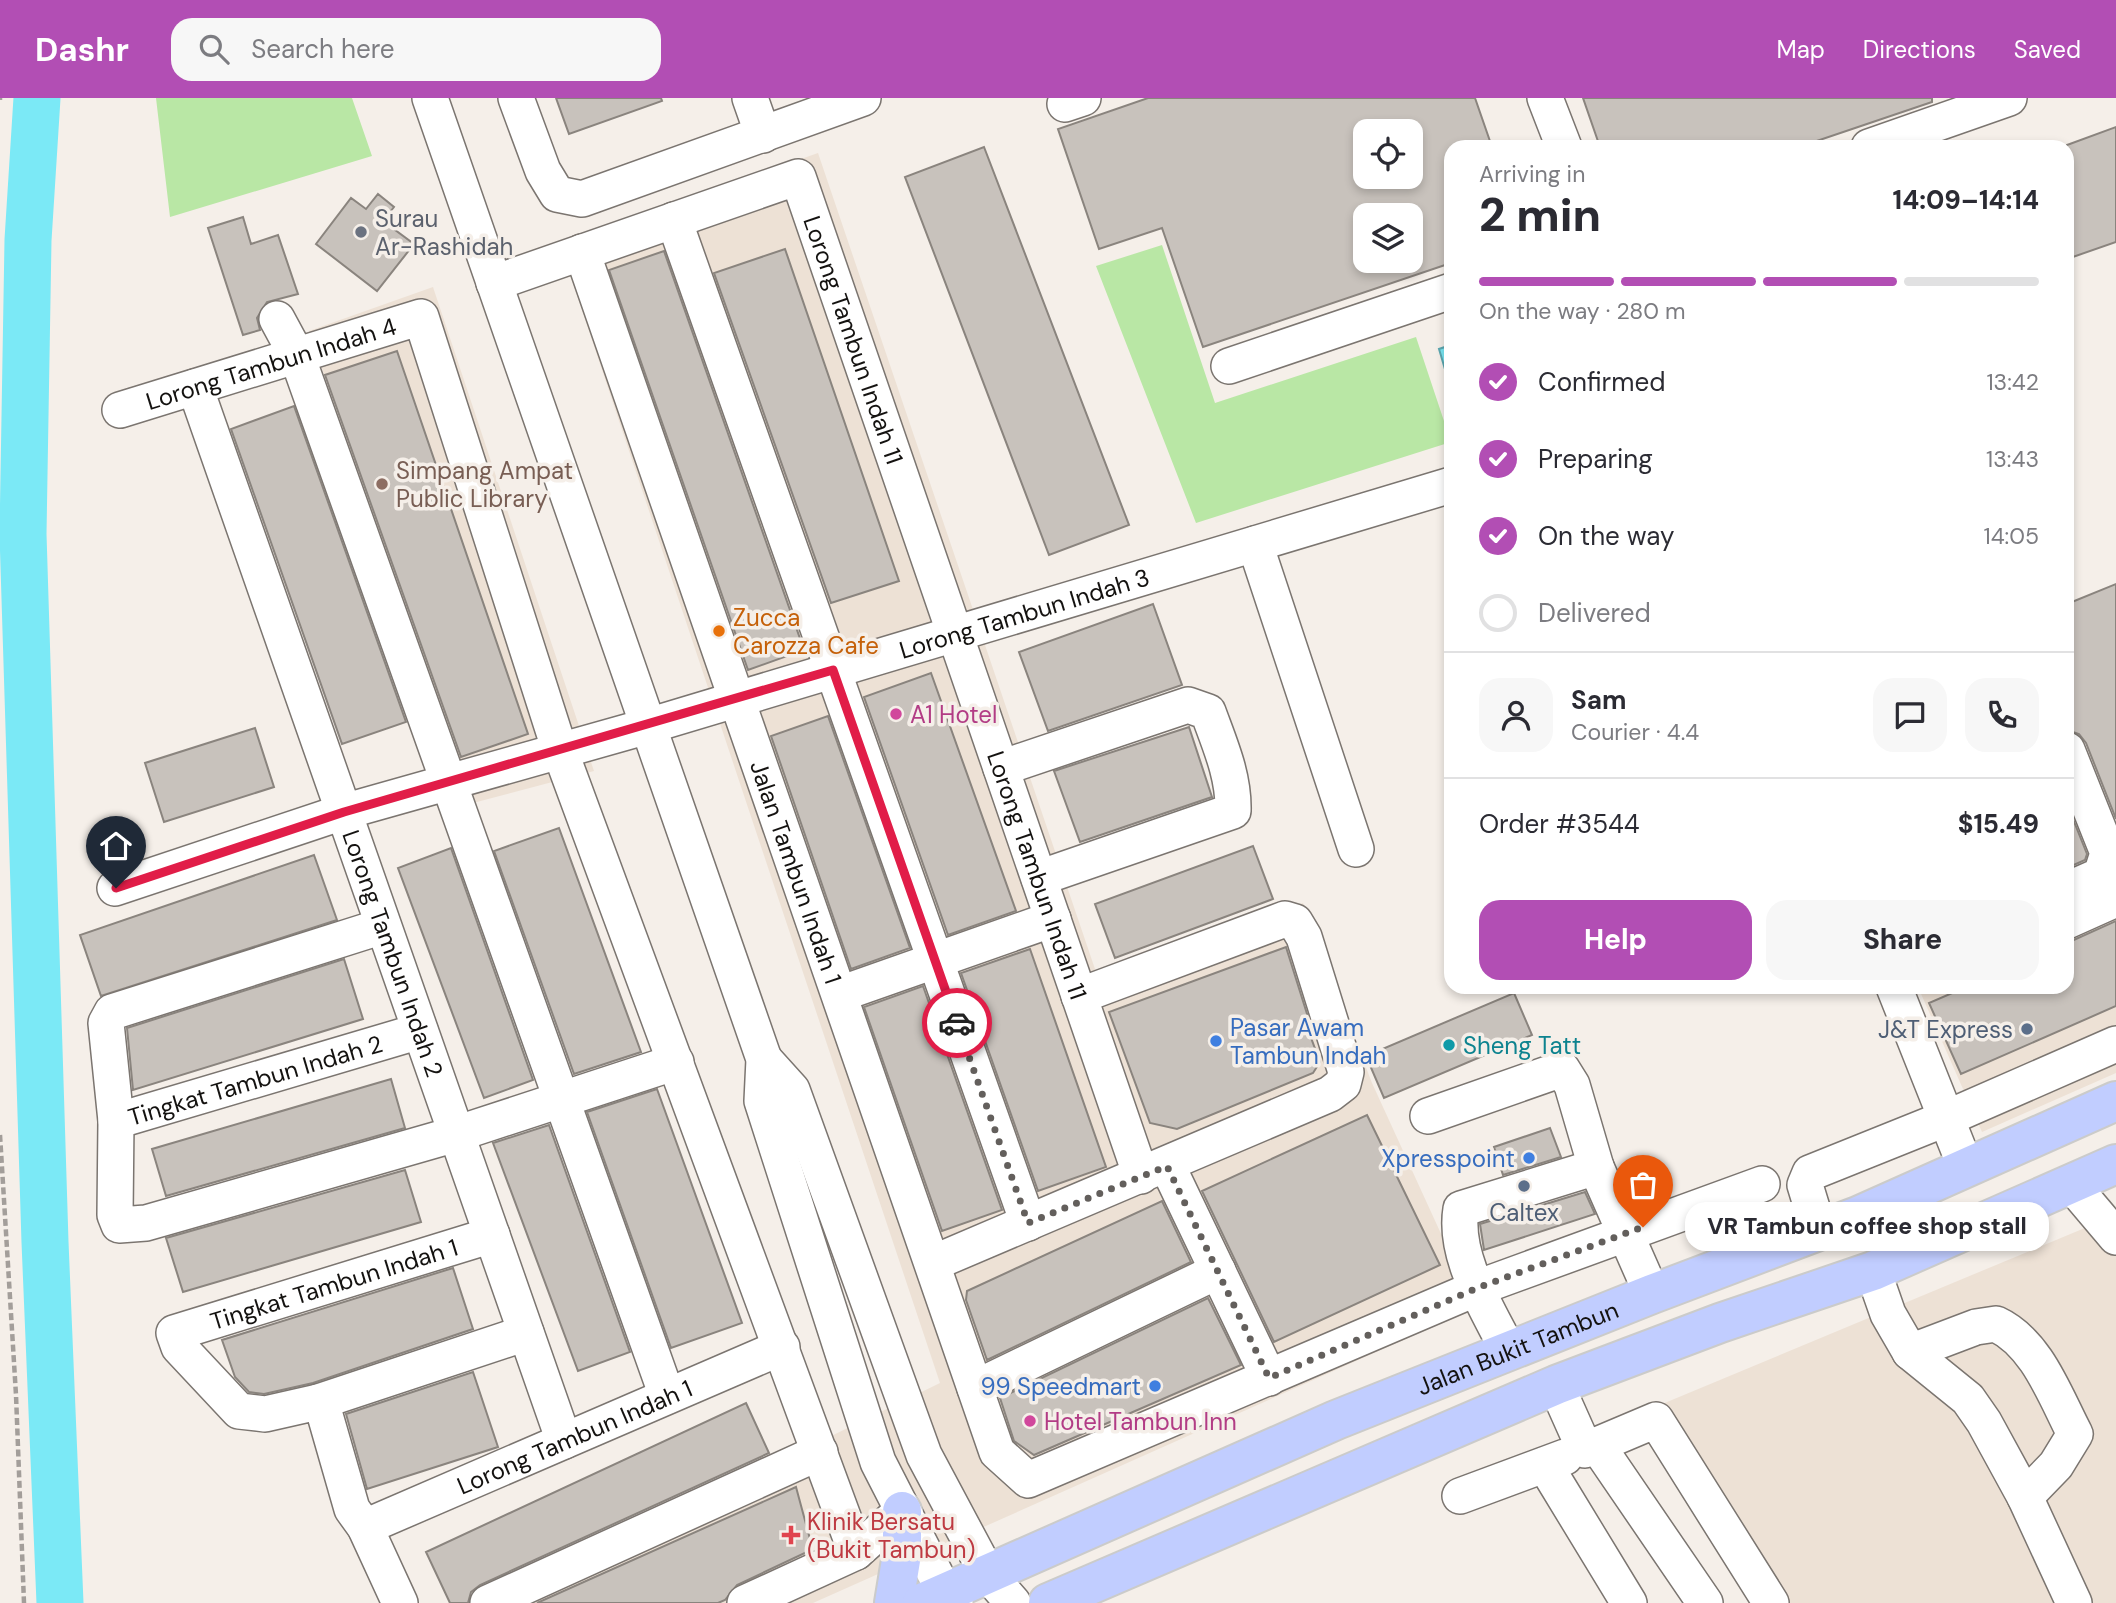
<!DOCTYPE html>
<html lang="en">
<head>
<meta charset="utf-8">
<style>
	:root { --surface:#fff; --page:#f7f7f7; --text:#2b2b33; --muted:#7c7c81; --line:#e1e1e2; --accent:#b24eb4 }
	body { margin:0; font-family:"DM Sans",sans-serif; background:var(--page); color:var(--text); height:100vh; display:flex; flex-direction:column; font-size:26px; white-space:nowrap }
	* { box-sizing:border-box; margin:0 }
	p { font-size:23px; color:var(--muted) }
	.icon { flex:none; width:38px; height:38px; fill:none; stroke:currentColor; stroke-width:2; stroke-linecap:round; stroke-linejoin:round }
	.map { position:relative; flex:1; overflow:hidden }
	.drawer { position:absolute; left:1444px; top:42px; width:630px; height:854px; display:flex; flex-direction:column; background:var(--surface); border-radius:21px; box-shadow:0 4px 10px #0003 }
	.drawer>* { flex:none }
	.controls { position:absolute; left:1353px; top:21px; display:grid; gap:14px }
	.controls a { display:grid; place-items:center; width:70px; height:70px; border-radius:14px; background:var(--surface); box-shadow:0 4px 10px #0003; font-size:35px }
	.pin { position:absolute; display:grid; place-items:center; width:60px; height:60px; color:#fff; margin:-72px -30px; border-radius:50% 50% 50% 0; rotate:-45deg; box-shadow:0 0 7px #0007 }
	.pin .icon { rotate:45deg }
	.courier { position:absolute; display:grid; place-items:center; width:70px; height:70px; margin:-35px; border:5px solid #e11d48; border-radius:50%; background:#fff; color:#222; box-shadow:0 2px 9px #0007 }
	.bubble { position:absolute; height:49px; border-radius:21px; background:var(--surface); box-shadow:0 4px 10px #0003; font-size:23px; font-weight:800; line-height:49px; text-align:center }
	.summary em { font-style:normal; font-weight:800 }
	.summary div { display:flex; flex-direction:column-reverse }
	.summary { display:flex; align-items:center; justify-content:space-between; height:119px; padding:0 35px }
	h1 { font-size:46px; font-weight:800; line-height:52px }
	.bar { display:grid; grid-template-columns:repeat(4,1fr); gap:10px 7px; align-content:center; height:84px; padding:0 35px }
	.bar i { height:9px; border-radius:5px; background:var(--line) }
	.bar .current { background:var(--accent) }
	.bar p { grid-column:span 4 }
	.line { display:flex; align-items:center; gap:18px; padding:0 35px; border-top:2px solid var(--line) }
	.line div { flex:1 }
	.round { display:grid; place-items:center; flex:none; width:74px; height:74px; border-radius:21px; background:var(--page) }
	ol { padding:0 35px; list-style:none }
	li { display:flex; align-items:center; gap:21px; height:77px }
	li p { margin-inline-start:auto }
	li .icon { padding:7px; border-radius:50%; background:var(--accent); color:#fff; stroke-width:4 }
	li:last-child { color:var(--muted) }
	li i { width:38px; height:38px; border:4px solid var(--line); border-radius:50% }
	.button { display:flex; gap:14px; margin-top:auto; padding:14px 35px }
	.button a { flex:1; height:80px; border-radius:21px; background:var(--accent); color:#fff; font-size:28px; font-weight:800; line-height:80px; text-align:center }
	.button a+a { background:var(--page); color:var(--text) }
	header { display:flex; align-items:center; gap:42px; box-sizing:border-box; height:98px; padding:0 35px; background:var(--accent); color:#fff }
	header strong { font-size:33px }
	nav { display:flex; gap:38px; margin-inline-start:auto; font-size:24px }
	.search { width:490px; height:63px; background:var(--page); display:flex; align-items:center; gap:18px; box-sizing:border-box; padding:0 24px; border-radius:21px; color:var(--muted); font-size:26px }
	.map>svg:first-child { display:block }
</style>
</head>
<body>
<header>
<strong>Dashr</strong>
<div class="search"><svg class="icon" aria-label="search" viewBox="0 0 24 24"><circle cx="10" cy="10" r="6"/><path d="M15 15l6 6"/></svg>Search here</div>
<nav><a>Map</a><a>Directions</a><a>Saved</a></nav>
</header>
<div class="map">
<svg width="2116" height="1505" viewBox="0 0 2116 1505">
	<rect width="100%" height="100%" fill="#f5efe9"/>
	<path fill="#ede1d5" d="M818,55L1096,874L1303,805L1372,985L1475,1210L813,1505H488L940,1285L560,146Z
		M433,189L594,673L473,705L309,233Z
		M2116,790V975L1982,1034L1918,889H2067V812Z
		M2116,1117V1505H1782L1655,1309Z"/>
	<path fill="#b9e7a5" d="M156,0H352L372,58L170,119Z
		M1162,147L1215,305L1416,239L1451,344L1196,425L1096,168Z"/>
	<path fill="#7be9f6" stroke="#5ca8b1" stroke-width="2" d="M1451,247V277L1447,278L1439,251Z"/>
	<g fill="none" stroke-linecap="round" stroke-linejoin="round">
		<path stroke="#7be9f6" stroke-width="47" d="M37,0L28,142L23,436L45,1144L60,1505"/>
	</g>
	<path fill="#c8c2bc" stroke="#8a847e" stroke-width="2" fill-rule="evenodd" d="M556,0H661L662,3L569,36Z
		M1148,0H1475L1492,49H1451V165L1203,249L1162,130L1099,151L1058,31ZM1365,33H1410V79H1365ZM1365,117H1410V163H1365Z
		M1583,0H1932V4L1799,49H1600Z
		M2116,29V144L2067,161V47Z
		M984,49L1129,427L1049,457L905,79Z
		M378,96L394,109L383,123L414,146L377,193L316,146L351,100L366,111Z
		M243,119L251,146L278,137L298,196L267,204L257,220L260,232L243,237L208,130Z
		M785,151L899,483L831,505L714,175Z
		M664,153L804,552L748,572L609,172Z
		M397,253L528,636L461,659L325,277Z
		M294,308L406,624L342,646L231,331Z
		M2116,486V721L2086,645L2079,636L2067,632V506Z
		M1153,506L1182,587L1048,633L1019,554Z
		M931,575L1016,813L948,837L864,599Z
		M828,618L910,850L851,871L771,638Z
		M1189,629L1212,699L1080,744L1054,673Z
		M255,630L274,689L164,724L145,665Z
		M2067,706L2087,756L2085,762L2067,770Z
		M559,730L641,954L574,976L494,753Z
		M1253,748L1273,801L1115,860L1095,806Z
		M451,750L533,982L484,1000L398,770Z
		M314,757L337,822L101,898L80,837Z
		M2116,823V908L1961,976L1929,905L1966,889H2067V845Z
		M1286,849L1308,919L1304,921L1320,964L1313,975L1177,1031L1150,1025L1109,914Z
		M1030,851L1106,1069L1038,1093L961,875Z
		M344,861L363,921L133,992L127,930Z
		M923,888L1002,1112L942,1133L864,909Z
		M1514,895L1532,937L1384,1000L1366,958Z
		M391,981L405,1030L166,1098L152,1051Z
		M657,991L742,1225L671,1250L587,1014Z
		M1367,1017L1440,1167L1274,1244L1202,1093Z
		M549,1027L630,1254L578,1273L493,1045Z
		M1550,1030L1561,1059L1503,1077L1494,1049Z
		M405,1072L421,1124L183,1194L166,1140Z
		M1585,1094L1595,1116L1484,1152L1480,1126Z
		M1162,1103L1191,1164L987,1262L966,1202L967,1193Z
		M453,1170L473,1231L313,1285L264,1296L249,1294L235,1279L222,1242Z
		M1208,1200L1241,1267L1034,1357L1014,1343L1000,1300Z
		M473,1274L498,1349L367,1391L346,1316Z
		M746,1305L769,1355L480,1487L471,1494L468,1505H450L426,1454Z
		M796,1389L810,1441L807,1454L737,1487L725,1502L718,1505H537Z"/>
	<g fill="none" stroke-linecap="round" stroke-linejoin="round">
		<g stroke="#7b7570" stroke-width="38">
			<g id="minor">
				<path d="M430,0L764,961L762,1003L878,1364L945,1495L955,1505"/>
				<path d="M516,0L543,73L557,96L582,101L863,0"/>
				<path d="M750,0L763,37"/>
				<path d="M1545,0L1564,49"/>
				<path d="M1065,6L1083,0"/>
				<path d="M1869,49L2009,0"/>
				<path d="M674,122L1028,1125"/>
				<path id="s1" d="M582,154L997,1354L1028,1382L1477,1190L1762,1086"/>
				<path id="s2" d="M494,185L798,79L1141,1078"/>
				<path d="M277,221L297,258L667,1298"/>
				<path d="M1229,268L1451,193"/>
				<path id="s3" d="M195,289L564,1343"/>
				<path id="s4" d="M120,312L421,219L559,650L856,1454"/>
				<path d="M1255,446L1356,751"/>
				<path d="M2067,652L2108,755L2101,777L2067,792"/>
				<path d="M1001,670L1188,607L1208,614C1220,647 1234,678 1233,713L1039,780"/>
				<path id="s5" d="M115,790L343,714L648,628L1451,387"/>
				<path d="M2067,823L2116,801"/>
				<path d="M383,828L112,914L106,925L116,1023L115,1117L119,1127L146,1125L456,1036L676,964"/>
				<path d="M1894,889L1966,1070"/>
				<path d="M840,896L1053,821"/>
				<path d="M764,961L792,992L924,1357L987,1475L1013,1505"/>
				<path d="M1428,1018L1562,971L1572,987L1596,1069"/>
				<path id="s6" d="M116,1023L420,933"/>
				<path d="M1167,1067L1269,1280"/>
				<path d="M2072,1087L2116,1139"/>
				<path d="M1819,1133L1805,1087L1810,1075L1947,1020L2116,946"/>
				<path d="M933,1165L1330,996L1343,986L1346,974L1304,839L1295,824L1285,821L1079,898"/>
				<path d="M1873,1173L1888,1216L1910,1254L1968,1301L1984,1324L2025,1399L2074,1505"/>
				<path d="M1509,1254C1488,1212 1453,1159 1461,1111L1596,1069L1652,1196"/>
				<path d="M1910,1254L1976,1229L1996,1226C2037,1245 2055,1298 2075,1336L2056,1367L2025,1399"/>
				<path d="M1556,1287L1585,1352L1656,1322L1771,1505"/>
				<path d="M975,1290L1218,1173"/>
				<path d="M318,1304L526,1235"/>
				<path d="M1597,1347L1705,1505"/>
				<path d="M1545,1367L1629,1505"/>
				<path d="M1460,1398L1565,1359"/>
				<path id="s7" d="M365,1429L782,1249"/>
				<path id="s8" d="M400,1505L365,1429L352,1411L323,1310L318,1304L265,1316L239,1313L179,1249L174,1235L492,1137"/>
				<path d="M488,1505L820,1354"/>
				<path d="M745,1505L856,1454L902,1413"/>
			</g>
		</g>
		<g stroke="#cbcbca" stroke-width="42">
			<g id="major">
				<path d="M894,1505L902,1456V1413"/>
				<path id="s9" d="M922,1505L1336,1322L1652,1196L1858,1118L2116,1003"/>
				<path d="M1048,1505L1556,1287L1720,1225L1873,1173L2116,1066"/>
			</g>
		</g>
		<path stroke="#a39e9a" stroke-width="4.5" stroke-dasharray="7 3.5" stroke-linecap="butt" d="M0,2V0
			M0,1037L16,1297L24,1505"/>
		<use href="#minor" stroke="#fff" stroke-width="35"/>
		<use href="#major" stroke="#c1cdff" stroke-width="38"/>
	</g>
	<g fill="none" stroke-linecap="round" stroke-linejoin="round">
		<path stroke="#635f5c" stroke-width="7" stroke-dasharray="0 12.6" d="M957,925L1028,1125L1167,1068L1269,1280L1477,1190L1643,1129"/>
		<path stroke="#e11d48" stroke-width="9" d="M116,790L344,714L833,572L957,925"/>
	</g>
	<circle fill="#6b7280" stroke="#f5efe9" stroke-width="2.5" cx="361" cy="134" r="7"/>
	<circle fill="#8d6e63" stroke="#f5efe9" stroke-width="2.5" cx="382" cy="386" r="7"/>
	<circle fill="#e8710a" stroke="#f5efe9" stroke-width="2.5" cx="719" cy="533" r="7"/>
	<g fill="#d1479c" stroke="#f5efe9" stroke-width="2.5">
		<circle cx="896" cy="616" r="7"/>
		<circle cx="1030" cy="1323" r="7"/>
	</g>
	<g fill="#5c6f8a" stroke="#f5efe9" stroke-width="2.5">
		<circle cx="2027" cy="931" r="7"/>
		<circle cx="1524" cy="1088" r="7"/>
	</g>
	<g fill="#3f7fe0" stroke="#f5efe9" stroke-width="2.5">
		<circle cx="1216" cy="943" r="7"/>
		<circle cx="1529" cy="1060" r="7"/>
		<circle cx="1155" cy="1288" r="7"/>
	</g>
	<circle fill="#0f9aa8" stroke="#f5efe9" stroke-width="2.5" cx="1449" cy="947" r="7"/>
	<path fill="#e0444e" stroke="#f5efe9" stroke-width="2.5" d="M787.5 1426.5h7v7h7v7h-7v7h-7v-7h-7v-7h7z"/>
	<g text-anchor="middle" dominant-baseline="central" stroke-width="7" stroke-linejoin="round" paint-order="stroke">
		<g font-size="24" fill="#5b616d" stroke="#f5efe9" text-anchor="start">
			<text x="375" y="120">Surau<tspan x="375" dy="28">Ar-Rashidah</tspan></text>
		</g>
		<g font-size="24" fill="#141210" stroke="#f5efe9">
			<text stroke="none"><textPath href="#s2" startOffset="494">Lorong Tambun Indah 11</textPath></text>
			<text stroke="none"><textPath href="#s4" startOffset="158">Lorong Tambun Indah 4</textPath></text>
			<text stroke="none"><textPath href="#s5" startOffset="950">Lorong Tambun Indah 3</textPath></text>
			<text stroke="none"><textPath href="#s1" startOffset="656">Jalan Tambun Indah 1</textPath></text>
			<text stroke="none"><textPath href="#s2" startOffset="1060">Lorong Tambun Indah 11</textPath></text>
			<text stroke="none"><textPath href="#s3" startOffset="600">Lorong Tambun Indah 2</textPath></text>
			<text stroke="none"><textPath href="#s6" startOffset="145">Tingkat Tambun Indah 2</textPath></text>
			<text stroke="none"><textPath href="#s8" startOffset="569">Tingkat Tambun Indah 1</textPath></text>
			<text stroke="none"><textPath href="#s9" startOffset="648">Jalan Bukit Tambun</textPath></text>
			<text stroke="none"><textPath href="#s7" startOffset="228">Lorong Tambun Indah 1</textPath></text>
		</g>
		<g font-size="24" fill="#785e54" stroke="#f5efe9" text-anchor="start">
			<text x="396" y="372">Simpang Ampat<tspan x="396" dy="28">Public Library</tspan></text>
		</g>
		<g font-size="24" fill="#c56008" stroke="#f5efe9" text-anchor="start">
			<text x="733" y="519">Zucca<tspan x="733" dy="28">Carozza Cafe</tspan></text>
		</g>
		<g font-size="24" fill="#b23c85" stroke="#f5efe9" text-anchor="start">
			<text x="910" y="616">A1 Hotel</text>
			<text x="1044" y="1323">Hotel Tambun Inn</text>
		</g>
		<g font-size="24" fill="#366cbe" stroke="#f5efe9" text-anchor="end">
			<text x="1230" y="929" text-anchor="start">Pasar Awam<tspan x="1230" dy="28">Tambun Indah</tspan></text>
			<text x="1515" y="1060">Xpresspoint</text>
			<text x="1141" y="1288">99 Speedmart</text>
		</g>
		<g font-size="24" fill="#4e5e75" stroke="#f5efe9" text-anchor="end">
			<text x="2013" y="931">J&amp;T Express</text>
			<text x="1524" y="1114" text-anchor="middle">Caltex</text>
		</g>
		<g font-size="24" fill="#0d838f" stroke="#f5efe9" text-anchor="start">
			<text x="1463" y="947">Sheng Tatt</text>
		</g>
		<g font-size="24" fill="#be3a42" stroke="#f5efe9" text-anchor="start">
			<text x="807" y="1423">Klinik Bersatu<tspan x="807" dy="28">(Bukit Tambun)</tspan></text>
		</g>
	</g>
</svg>
<div class="controls">
<a><svg class="icon" aria-label="locate" viewBox="0 0 24 24"><circle cx="12" cy="12" r="6"/><path d="M12 2v4M12 18v4M2 12h4M18 12h4"/></svg></a>
<a><svg class="icon" aria-label="layers" viewBox="0 0 24 24"><path d="M12 4l9 5-9 5-9-5zM3 14l9 5 9-5"/></svg></a>
</div>
<div class="pin" style="left:1643px;top:1129px;background:#ea580c"><svg class="icon" aria-label="bag" viewBox="0 0 24 24"><path d="M5 8h14l-1 12H6zM9 8a3 3 0 0 1 6 0"/></svg></div>
<div class="pin" style="left:116px;top:790px;background:#1f2937"><svg class="icon" aria-label="home" viewBox="0 0 24 24"><path d="M3 11l9-7 9 7M6 9v11h12V9"/></svg></div>
<div class="courier" style="left:957px;top:925px"><svg class="icon" aria-label="car" viewBox="0 0 24 24"><path d="M5 17H2v-5l4-1 3-4h7l3 4 3 1v5h-3M9 17h6M6 11h13"/><circle cx="7" cy="17" r="2"/><circle cx="17" cy="17" r="2"/></svg></div>
<div class="bubble" style="left:1685px;top:1104px;width:364px">VR Tambun coffee shop stall</div>
<section class="drawer">
<div class="summary"><div><h1>2 min</h1><p>Arriving in</p></div><em>14:09–14:14</em></div>
<div class="bar"><i class="current"></i><i class="current"></i><i class="current"></i><i></i><p>On the way · 280 m</p></div>
<ol>
<li><svg class="icon" aria-label="check" viewBox="0 0 24 24"><path d="M5 12l5 5 9-10"/></svg>Confirmed<p>13:42</p></li>
<li><svg class="icon" aria-label="check" viewBox="0 0 24 24"><path d="M5 12l5 5 9-10"/></svg>Preparing<p>13:43</p></li>
<li><svg class="icon" aria-label="check" viewBox="0 0 24 24"><path d="M5 12l5 5 9-10"/></svg>On the way<p>14:05</p></li>
<li><i></i>Delivered</li>
</ol>
<div class="line" style="height:126px"><a class="round"><svg class="icon" aria-label="person" viewBox="0 0 24 24"><circle cx="12" cy="8" r="4"/><path d="M4 21q1-7 8-7t8 7"/></svg></a><div><b>Sam</b><p>Courier · 4.4</p></div><a class="round"><svg class="icon" aria-label="chat" viewBox="0 0 24 24"><path d="M4 5h16v11H9l-5 4z"/></svg></a><a class="round"><svg class="icon" aria-label="phone" viewBox="0 0 24 24"><path d="M5 4h4l2 5-3 2q2 4 5 5l2-3 5 2v4C11 20 4 13 5 4z"/></svg></a></div>
<div class="line" style="height:91px"><div>Order #3544</div><b>$15.49</b></div>
<div class="button"><a>Help</a><a>Share</a></div>
</section>
</div>
</body>
</html>
